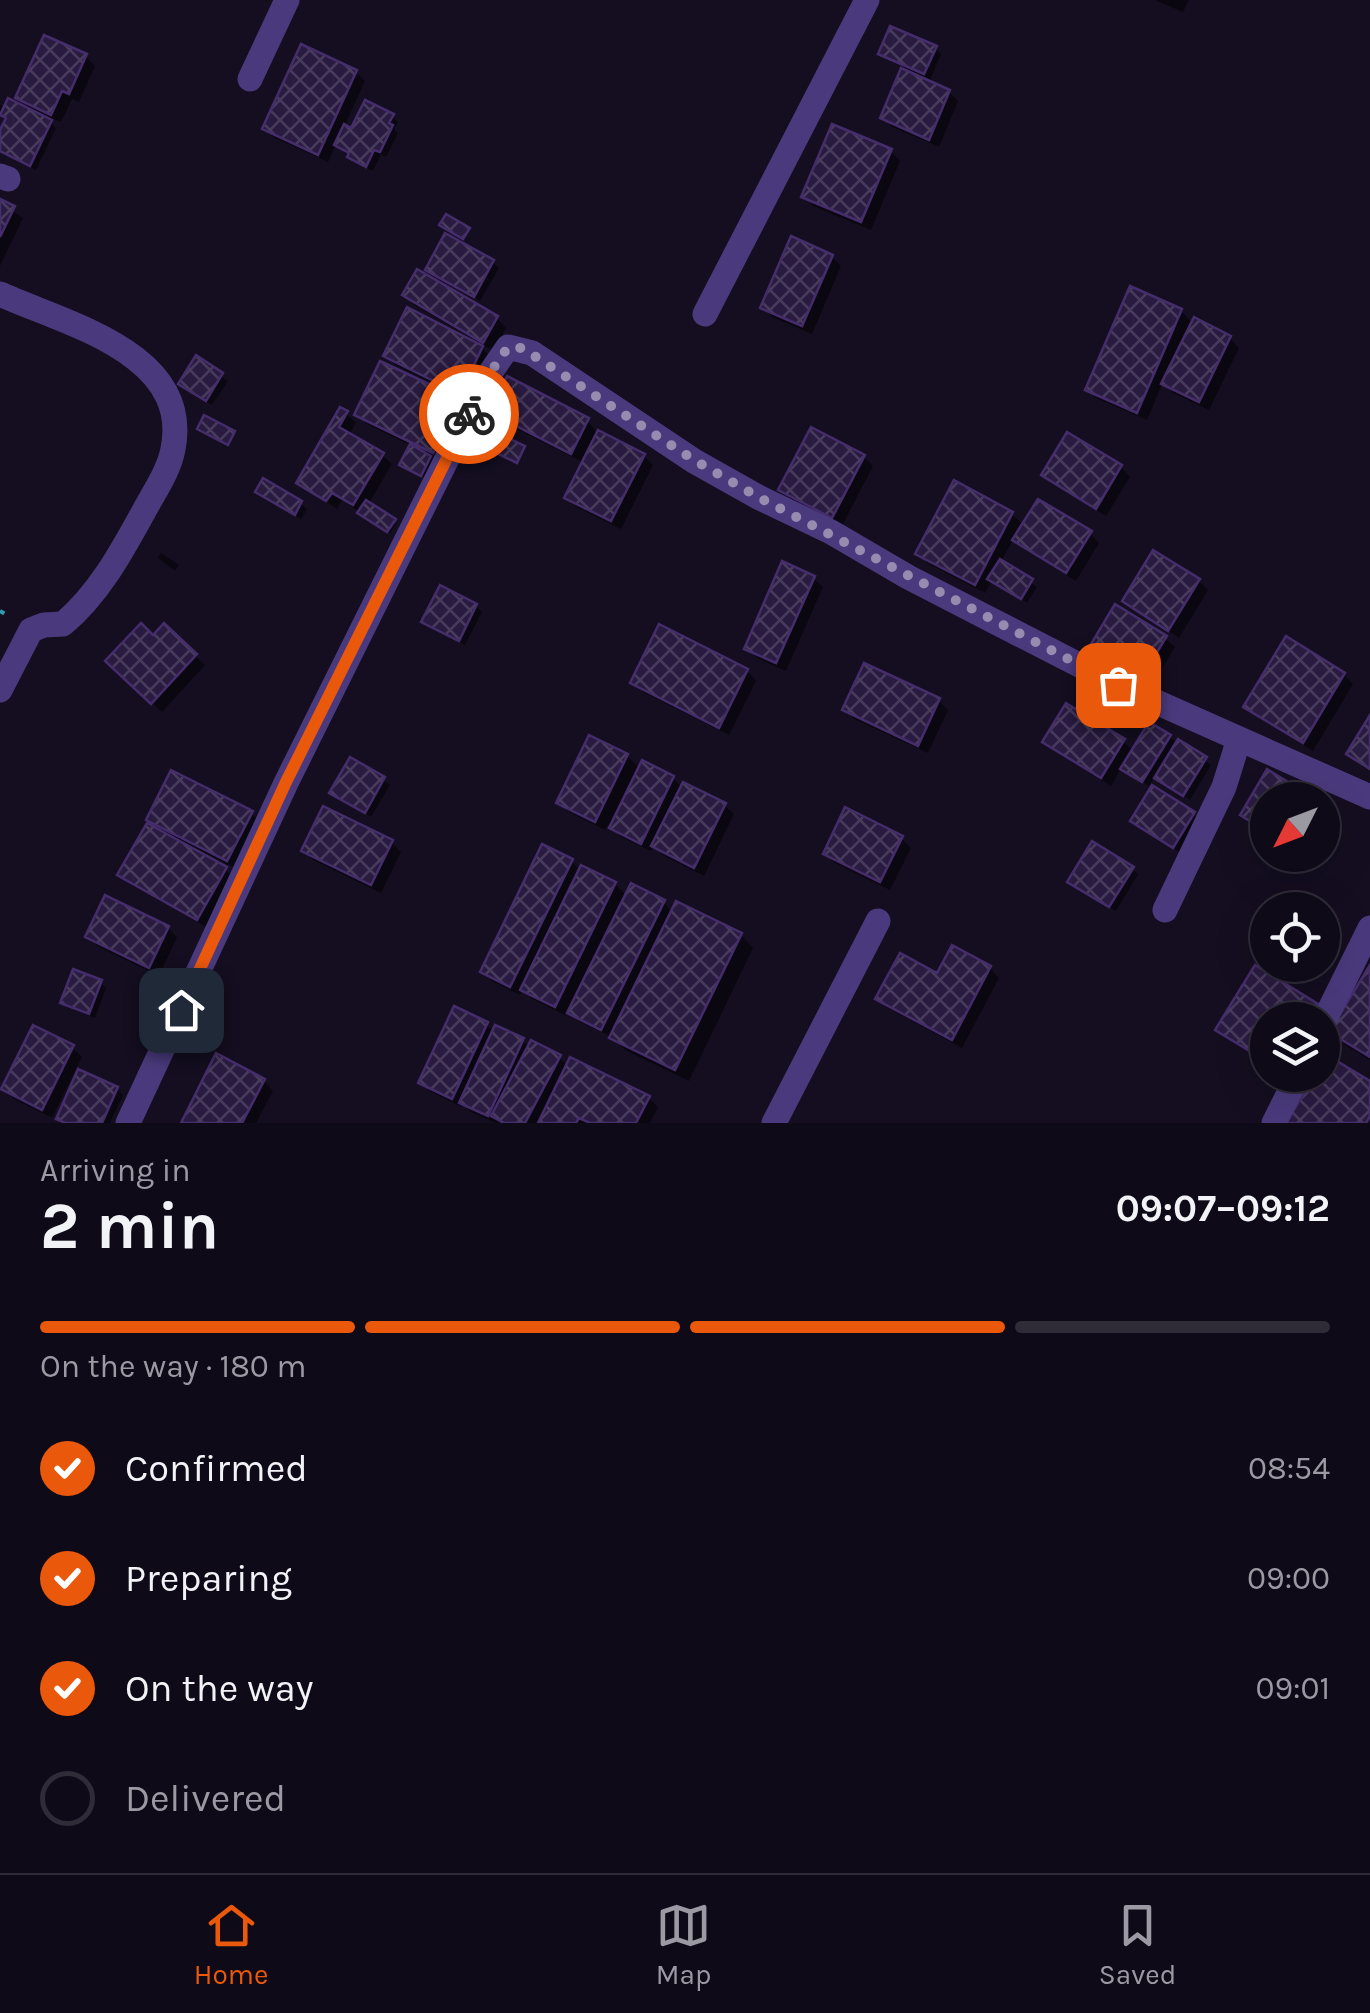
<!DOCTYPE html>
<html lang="en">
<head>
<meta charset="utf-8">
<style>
	:root { --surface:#0f0a18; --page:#181321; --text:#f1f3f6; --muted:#9b9aa2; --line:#2f2b37; --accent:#ea580c }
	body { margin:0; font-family:Karla,sans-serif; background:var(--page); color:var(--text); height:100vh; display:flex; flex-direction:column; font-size:38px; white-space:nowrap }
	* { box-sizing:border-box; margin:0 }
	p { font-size:32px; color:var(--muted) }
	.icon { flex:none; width:55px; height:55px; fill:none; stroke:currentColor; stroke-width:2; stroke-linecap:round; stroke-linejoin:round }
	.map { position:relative; height:1123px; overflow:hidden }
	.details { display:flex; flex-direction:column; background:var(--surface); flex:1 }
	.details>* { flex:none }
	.needle { width:65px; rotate:228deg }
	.buttons { position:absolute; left:1250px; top:782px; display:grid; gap:20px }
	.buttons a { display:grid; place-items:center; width:90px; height:90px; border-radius:50%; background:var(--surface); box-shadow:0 10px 40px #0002,0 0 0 2px var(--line); font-size:50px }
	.pin { position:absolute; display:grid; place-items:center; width:85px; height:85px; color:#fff; margin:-42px; border-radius:20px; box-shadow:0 5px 15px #0006 }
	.courier { position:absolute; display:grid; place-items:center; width:100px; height:100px; margin:-50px; border:8px solid #ea580c; border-radius:50%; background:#fff; color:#222; box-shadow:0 2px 12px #0007 }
	.head em { font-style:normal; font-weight:700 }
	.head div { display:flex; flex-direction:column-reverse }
	.head { display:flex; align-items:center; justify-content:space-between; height:170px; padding:0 40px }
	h1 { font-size:65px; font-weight:700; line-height:75px }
	.bar { display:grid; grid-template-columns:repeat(4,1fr); gap:15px 10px; align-content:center; height:120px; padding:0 40px }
	.bar i { height:12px; border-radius:8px; background:var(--line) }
	.bar .current { background:var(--accent) }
	.bar p { grid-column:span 4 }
	ol { padding:0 40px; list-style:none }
	li { display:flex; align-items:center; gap:30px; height:110px }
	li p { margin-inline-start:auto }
	li .icon { padding:10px; border-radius:50%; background:var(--accent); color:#fff; stroke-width:4 }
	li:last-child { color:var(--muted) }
	li i { width:55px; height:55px; border:5px solid var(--line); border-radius:50% }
	.menu { display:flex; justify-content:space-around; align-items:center; height:140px; border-top:2px solid var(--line); background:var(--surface); font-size:28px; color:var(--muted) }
	.menu a { display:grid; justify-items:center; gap:5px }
	.menu .current { color:var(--accent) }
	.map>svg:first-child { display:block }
</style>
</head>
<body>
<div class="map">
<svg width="1370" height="1123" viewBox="0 0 1370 1123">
	<defs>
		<pattern id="building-cross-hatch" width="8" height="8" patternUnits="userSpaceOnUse" patternTransform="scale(2.5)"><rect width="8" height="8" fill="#291b40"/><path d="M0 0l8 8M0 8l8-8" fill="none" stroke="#483b5c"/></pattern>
	</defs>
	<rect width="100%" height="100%" fill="#140e20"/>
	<path fill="#0007" d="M1155,0H1189L1183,12Z
		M935,48L941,54L929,83L949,92L958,101L939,147L892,127L883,118L904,67L881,54Z
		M85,56L95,66L79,102L72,99L61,122L43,115L56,128L36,170L0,152V136L8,120L0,115V104L5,110L32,112L18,97Z
		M356,72L365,81L344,127L352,131L392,116L398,122L394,130L398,133L386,157L381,154L373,171L356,163L351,155L336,144L328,162L275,138L265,128Z
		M891,152L900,161L871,230L813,206L804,196Z
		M0,202L23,218L0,266Z
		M832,257L841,266L812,334L772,317L763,307Z
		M493,262L499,268L480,301L428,270Z
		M418,273L497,318L506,328L493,350L477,343L491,357L470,402L450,393L467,410L443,461L434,457L424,477L404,467L412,446L367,424L357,415L440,392L442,388L396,365L386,355L473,344L475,340L414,305L405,295Z
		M1181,311L1193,324L1230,338L1239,348L1209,410L1173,393L1163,382L1147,420L1098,399L1088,390Z
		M196,359L228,381L212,405L187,389Z
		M492,411L587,420L596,431L644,456L653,465L621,529L577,507L567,497L584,463L501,421Z
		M346,413L356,423L349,435L382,455L392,464L368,505L396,523L390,533L342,500L337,509L299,483Z
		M1068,435L1121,467L1130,477L1106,516L1053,484L1044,475Z
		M864,457L873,466L842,526L791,499L781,490Z
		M264,482L301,504L307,509L301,519L264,497Z
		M955,484L1012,514L1024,526L1090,533L1099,543L1076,581L1025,549L1014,538L1001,562L1037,587L1027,603L992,580L985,593L927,563L918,553Z
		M161,553L179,565L175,571L158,558Z
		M813,578L823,587L786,671L757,658L747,648Z
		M1199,581L1208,590L1179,638L1125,601Z
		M476,606L482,612L465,645L424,622Z
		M164,627L205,665L162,712L108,661L153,638Z
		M1165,638L1175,647L1150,688L1101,658L1092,648Z
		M747,671L756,681L729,735L643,692L633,682Z
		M1344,675L1353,684L1313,751L1256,716L1247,706Z
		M938,700L948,710L928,753L854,719L845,709Z
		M1169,737L1211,765L1190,800L1155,776L1149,786L1122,767L1111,786L1055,751L1045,742L1123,741L1134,752Z
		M627,756L640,769L673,778L683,788L724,805L734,814L704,876L664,856L654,846L651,851L621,837L608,824L605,830L569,812L559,802Z
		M351,760L390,785L371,817L333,792Z
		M1322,807L1331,815L1322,829Z
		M251,813L261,822L237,869L196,848L194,852L225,869L235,879L208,928L130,884L120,875L161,832L149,820Z
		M1193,814L1199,820L1179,852L1133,821Z
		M901,838L911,848L890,890L835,863L826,854Z
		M391,842L401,852L381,893L313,860L304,850Z
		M571,861L581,871L615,884L627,896L663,902L673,912L741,935L753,948L689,1081L625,1050L612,1037L580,1022L568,1010L565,1015L532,999L523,989L520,995L492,981L483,972Z
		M1132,869L1138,874L1116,911L1076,887Z
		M168,928L177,937L159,976L97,946L88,936Z
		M953,948L990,968L999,978L962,1048L888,1008L878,998L938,977Z
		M1370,970V1060L1345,1045L1332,1032Z
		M100,982L106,988L95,1018L69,1008L63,1002Z
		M1317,1006L1326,1015L1322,1020H1268V1063L1218,1030Z
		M486,1025L494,1032L522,1040L529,1047L559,1057L568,1066L648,1098L658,1107L650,1123H496L471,1112L463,1104L462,1107L431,1092L421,1083Z
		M73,1048L82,1057L52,1118L14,1099L4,1089Z
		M217,1057L264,1081L273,1091L256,1123L182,1122Z
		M117,1089L123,1095L110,1123H64L59,1118Z"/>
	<path fill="url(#building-cross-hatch)" stroke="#452d6b" stroke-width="2.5" d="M890,26L937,46L924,74L878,54Z
		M44,35L87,54L69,94L62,91L51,115L15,98Z
		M301,44L357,70L318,155L262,129Z
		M901,68L950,90L929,140L880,118Z
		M8,98L52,120L30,166L0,151V130L6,118L0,115Z
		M365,100L394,114L389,123L393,125L380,152L374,150L366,167L347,157L349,153L334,145L344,124L351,128Z
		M832,124L892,149L861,222L801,197Z
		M0,199L15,206L0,237Z
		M446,214L470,228L463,239L439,225Z
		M445,233L494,260L474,297L425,270Z
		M791,236L833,255L802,326L760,308Z
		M417,269L498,316L483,343L402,295Z
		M1130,286L1182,309L1137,413L1085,390Z
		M407,307L483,346L460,394L383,356Z
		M1194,317L1231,336L1199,402L1161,384Z
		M196,355L223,373L206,401L178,384Z
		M380,361L459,398L433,453L354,415Z
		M507,376L589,418L571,454L489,412Z
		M340,407L348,411L339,427L384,453L353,505L332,493L326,501L296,483Z
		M204,415L235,431L228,445L197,429Z
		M811,427L865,455L832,518L778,490Z
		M598,430L645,454L611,521L564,498Z
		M496,432L525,446L517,463L488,449Z
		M1067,432L1122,465L1096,509L1041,475Z
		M410,444L431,456L421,476L399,465Z
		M263,478L302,501L295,515L255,492Z
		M954,480L1013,512L975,585L915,554Z
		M1038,499L1092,531L1066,573L1012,540Z
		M366,500L396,519L387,532L357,513Z
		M1153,550L1200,579L1168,631L1122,601Z
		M1000,559L1033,579L1021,599L987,579Z
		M782,561L815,576L776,663L744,649Z
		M440,585L477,604L459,641L421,622Z
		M1115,604L1167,636L1140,680L1088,649Z
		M141,623L153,635L164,623L197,654L151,704L105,661Z
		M659,624L748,669L719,728L630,683Z
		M1286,636L1345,673L1303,743L1243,707Z
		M864,663L940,698L918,746L842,710Z
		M1066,703L1125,739L1101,778L1042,742Z
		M1370,715V769L1346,754Z
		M1149,722L1171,735L1142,782L1120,769Z
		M589,735L628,754L595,822L556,803Z
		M1178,739L1207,757L1183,796L1154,778Z
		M350,757L385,777L365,813L329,793Z
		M642,760L674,776L641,844L609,828Z
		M1267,769L1317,800H1268V832L1240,815Z
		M171,770L253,811L227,861L146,820Z
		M683,782L726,803L694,868L651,846Z
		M1152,785L1195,812L1173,848L1130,821Z
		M323,806L393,840L371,885L301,851Z
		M845,807L903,836L880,882L823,854Z
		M147,823L227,867L197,920L117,875Z
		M1092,841L1134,867L1109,907L1067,882Z
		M542,844L573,859L510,987L480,972Z
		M581,865L616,882L555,1007L520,990Z
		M631,883L665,900L601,1030L567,1013Z
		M105,895L169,926L149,968L85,937Z
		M676,901L742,933L675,1070L609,1038Z
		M952,945L991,966L952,1040L875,999L900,953L937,973Z
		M1255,965L1318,1004L1309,1020H1268V1062L1215,1030Z
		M1370,965V1057L1329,1032Z
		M73,969L102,980L89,1014L60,1003Z
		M454,1006L488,1022L452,1099L418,1083Z
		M33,1025L74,1045L42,1110L1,1089Z
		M495,1025L524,1038L488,1116L459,1103Z
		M531,1040L561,1055L525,1123H504L491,1116Z
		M216,1053L265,1079L242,1123H181Z
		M1327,1055L1370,1081V1116L1366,1123H1286L1315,1075H1322V1063Z
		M570,1057L650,1096L636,1123H590L579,1118L576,1123H538Z
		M78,1069L118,1087L102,1123H65L56,1119Z"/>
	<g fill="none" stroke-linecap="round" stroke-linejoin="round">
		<path stroke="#329dad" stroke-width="4" stroke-dasharray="5 8" stroke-linecap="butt" d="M0,611L10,617"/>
		<path stroke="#4a3a7d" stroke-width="25" d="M250,79L287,0
			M0,176L8,179
			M0,294C66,324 192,353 173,449C169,471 154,492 144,511C122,551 99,594 63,624L44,625L31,630L0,690
			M705,314L867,0
			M1165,910L1224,787L1239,739
			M1322,1025L1370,928
			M128,1123L286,783L488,376L508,347L532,353L694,461L760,498L831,532L908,577L1118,685L1370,797
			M774,1123L878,921
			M1274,1123L1298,1075"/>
	</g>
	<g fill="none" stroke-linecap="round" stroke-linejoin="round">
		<path stroke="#978bb0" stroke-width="10" stroke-dasharray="0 18" d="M469,414L488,376L508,347L522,348L694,460L760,498L1118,685"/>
		<path stroke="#ea580c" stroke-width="12" d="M181,1010L286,782L469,414"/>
	</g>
</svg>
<div class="buttons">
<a><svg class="needle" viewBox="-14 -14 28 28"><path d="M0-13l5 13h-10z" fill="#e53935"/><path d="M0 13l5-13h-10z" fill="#9b9aa2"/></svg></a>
<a><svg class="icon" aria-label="locate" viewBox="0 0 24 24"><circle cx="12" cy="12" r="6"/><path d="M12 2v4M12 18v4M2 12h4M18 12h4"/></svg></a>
<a><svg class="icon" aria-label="layers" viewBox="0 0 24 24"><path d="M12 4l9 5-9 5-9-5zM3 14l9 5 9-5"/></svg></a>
</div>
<div class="pin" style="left:1118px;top:685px;background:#ea580c"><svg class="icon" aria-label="bag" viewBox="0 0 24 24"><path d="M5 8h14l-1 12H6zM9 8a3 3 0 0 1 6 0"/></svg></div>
<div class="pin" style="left:181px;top:1010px;background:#1f2937"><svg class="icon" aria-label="home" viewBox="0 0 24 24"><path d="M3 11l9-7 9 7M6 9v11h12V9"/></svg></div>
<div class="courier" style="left:469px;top:414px"><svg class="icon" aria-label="bike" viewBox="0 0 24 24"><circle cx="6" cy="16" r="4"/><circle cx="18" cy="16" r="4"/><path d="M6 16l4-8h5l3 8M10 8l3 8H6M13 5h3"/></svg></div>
</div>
<section class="details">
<div class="head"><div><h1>2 min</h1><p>Arriving in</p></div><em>09:07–09:12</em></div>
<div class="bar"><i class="current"></i><i class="current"></i><i class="current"></i><i></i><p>On the way · 180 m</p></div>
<ol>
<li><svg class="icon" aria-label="check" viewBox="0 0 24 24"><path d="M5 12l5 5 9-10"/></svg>Confirmed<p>08:54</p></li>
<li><svg class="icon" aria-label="check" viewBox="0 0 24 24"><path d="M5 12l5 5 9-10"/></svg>Preparing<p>09:00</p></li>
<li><svg class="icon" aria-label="check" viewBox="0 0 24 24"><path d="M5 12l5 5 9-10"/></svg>On the way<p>09:01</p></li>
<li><i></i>Delivered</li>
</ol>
</section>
<nav class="menu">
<a class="current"><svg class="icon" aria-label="home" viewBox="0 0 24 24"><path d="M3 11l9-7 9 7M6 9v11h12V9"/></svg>Home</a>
<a><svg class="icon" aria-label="map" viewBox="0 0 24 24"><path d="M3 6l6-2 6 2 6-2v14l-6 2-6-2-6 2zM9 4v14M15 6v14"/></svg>Map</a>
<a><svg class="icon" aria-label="saved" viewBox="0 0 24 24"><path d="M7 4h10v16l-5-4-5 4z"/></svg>Saved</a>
</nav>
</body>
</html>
